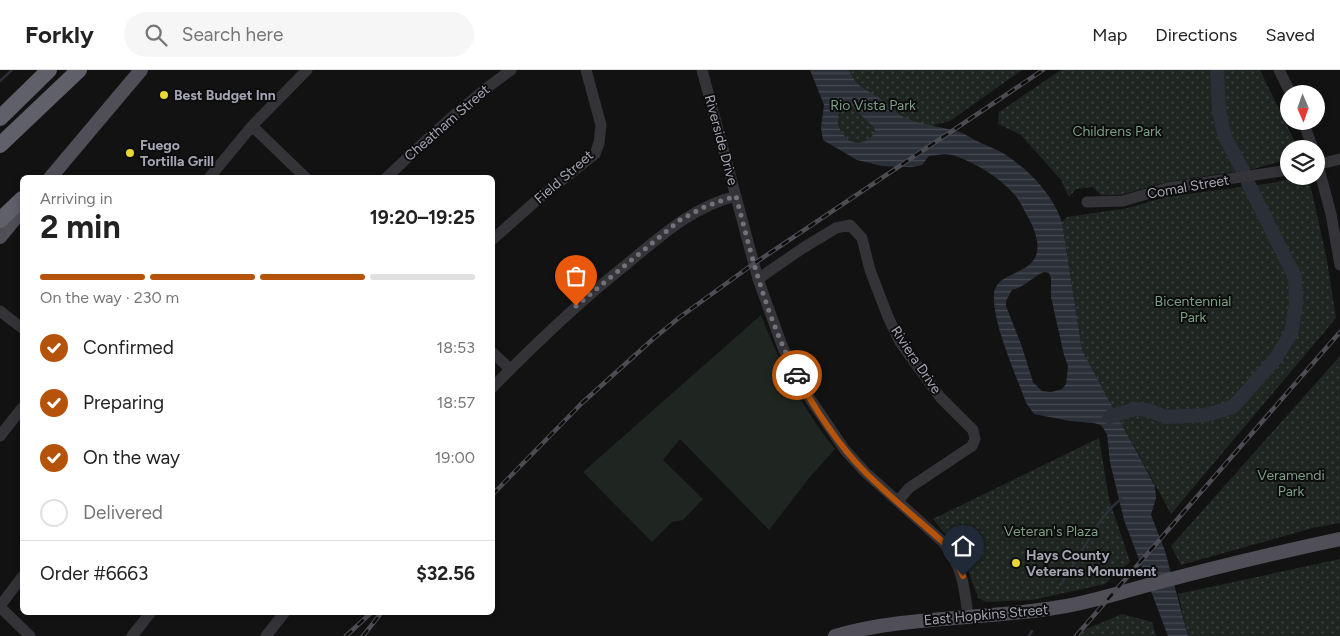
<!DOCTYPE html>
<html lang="en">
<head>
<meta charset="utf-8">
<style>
	:root { --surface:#fff; --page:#f6f6f6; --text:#222; --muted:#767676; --line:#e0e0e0; --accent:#b45309 }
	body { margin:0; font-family:Figtree,sans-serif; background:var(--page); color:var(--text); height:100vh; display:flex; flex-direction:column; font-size:19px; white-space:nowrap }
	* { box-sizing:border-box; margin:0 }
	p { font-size:16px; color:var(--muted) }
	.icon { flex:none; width:28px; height:28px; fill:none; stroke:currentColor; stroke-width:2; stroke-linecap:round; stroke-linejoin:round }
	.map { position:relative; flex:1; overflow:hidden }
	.details { position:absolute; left:20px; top:105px; width:475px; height:440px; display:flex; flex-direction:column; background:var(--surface); border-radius:8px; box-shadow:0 2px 8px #0003 }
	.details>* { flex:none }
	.needle { width:32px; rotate:178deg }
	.tools { position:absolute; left:1280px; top:15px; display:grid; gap:10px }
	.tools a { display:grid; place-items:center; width:45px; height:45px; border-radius:50%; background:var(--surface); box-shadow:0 2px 8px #0003; font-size:25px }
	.pin { position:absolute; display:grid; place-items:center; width:42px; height:42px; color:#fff; margin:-51px -21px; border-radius:50% 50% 50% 0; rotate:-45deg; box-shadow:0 0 5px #0007 }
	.pin .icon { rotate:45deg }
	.courier { position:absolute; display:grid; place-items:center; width:50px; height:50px; margin:-25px; border:4px solid #b45309; border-radius:50%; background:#fff; color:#222; box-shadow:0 1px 6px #0007 }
	.headline em { font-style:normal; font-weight:700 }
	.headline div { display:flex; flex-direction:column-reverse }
	.headline { display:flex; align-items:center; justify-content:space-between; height:85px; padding:0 20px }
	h1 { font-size:32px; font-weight:700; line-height:38px }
	.bar { display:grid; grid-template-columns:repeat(4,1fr); gap:8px 5px; align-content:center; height:60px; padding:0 20px }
	.bar i { height:6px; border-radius:4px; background:var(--line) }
	.bar .selected { background:var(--accent) }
	.bar p { grid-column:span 4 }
	.line { display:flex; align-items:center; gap:12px; padding:0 20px; border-top:1px solid var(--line) }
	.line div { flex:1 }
	ol { padding:0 20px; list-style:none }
	li { display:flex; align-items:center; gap:15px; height:55px }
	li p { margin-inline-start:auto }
	li .icon { padding:5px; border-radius:50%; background:var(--accent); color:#fff; stroke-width:4 }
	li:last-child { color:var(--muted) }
	li i { width:28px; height:28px; border:2px solid var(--line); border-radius:50% }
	header { display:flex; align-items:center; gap:30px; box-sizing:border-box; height:70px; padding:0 25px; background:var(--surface); border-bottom:1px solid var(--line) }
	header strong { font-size:24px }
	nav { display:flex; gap:28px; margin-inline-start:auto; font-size:18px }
	.search { width:350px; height:45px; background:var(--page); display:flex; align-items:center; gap:12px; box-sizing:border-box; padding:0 18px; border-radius:28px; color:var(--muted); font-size:19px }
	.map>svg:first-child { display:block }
</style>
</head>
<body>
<header>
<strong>Forkly</strong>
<div class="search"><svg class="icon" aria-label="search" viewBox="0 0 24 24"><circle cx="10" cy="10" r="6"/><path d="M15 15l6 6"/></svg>Search here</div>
<nav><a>Map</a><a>Directions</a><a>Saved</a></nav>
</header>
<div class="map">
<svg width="1340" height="566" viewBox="0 0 1340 566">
	<defs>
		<pattern id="park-dots" width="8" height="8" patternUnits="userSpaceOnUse" patternTransform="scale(1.25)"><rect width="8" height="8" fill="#1f2621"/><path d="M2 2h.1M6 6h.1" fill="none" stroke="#3d423f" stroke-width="1.8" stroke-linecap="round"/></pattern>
		<pattern id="water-rules" width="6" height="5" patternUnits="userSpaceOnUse" patternTransform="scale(1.25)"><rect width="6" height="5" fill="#2b2f38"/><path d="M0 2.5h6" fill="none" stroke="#474a52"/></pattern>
	</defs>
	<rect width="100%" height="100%" fill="#121213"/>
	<path fill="#1f2621" d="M761,245C780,294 802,338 835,379L810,407L769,460L680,369L663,390L703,429L683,450L672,452L652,472L583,402Z"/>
	<path fill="url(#park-dots)" d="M833,0H1022L950,51L864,73C857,73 850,73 845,68C835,58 835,15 833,0Z
		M1061,0H1260L1298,78L1289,79V89L1253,99L1166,112L1121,125H1101L1093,117L1076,119L1069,127L1061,110L1021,65L998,54L999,42Z
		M1302,106H1306L1309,109L1327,190L1336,248L1171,444L1082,280L1062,152L1067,147L1128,138L1165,127L1272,113Z
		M1340,286V453L1313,458L1181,495L1171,476Z
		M1099,368L1109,429L1130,492L1105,514L1032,530L986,532L978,528L967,497L955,476L933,449Z
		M1340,489V566H1188L1178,524Z
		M1122,544L1152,552L1156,566H1079L1084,560Z"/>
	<path fill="url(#water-rules)" fill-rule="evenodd" d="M810,0H849C856,18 868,20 882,30C889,35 895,42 903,47C921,55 940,56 959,62C966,64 972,69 979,72C987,76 996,79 1003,83C1029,100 1052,123 1062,152L1082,280L1155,416L1156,428L1151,445L1165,481L1188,566H1168L1124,450L1110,392L1107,364L1101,355L1094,353L1070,351L1034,344L1026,333C1016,304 992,253 994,224C996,201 1032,206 1037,182C1039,171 1034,158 1029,149C1025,142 1022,135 1018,129C1003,109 975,92 952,85C945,83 936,85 929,86L922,95L912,97L882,96L857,90L823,70L821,58L824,35ZM846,35H850L874,57L875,62C854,93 823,49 846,35ZM1044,202L1049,203L1051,208V227L1064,285L1068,296L1066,314L1062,319L1051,322L1042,321L1033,312L1021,274L1006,236V231L1012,220C1026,216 1031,208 1044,202Z"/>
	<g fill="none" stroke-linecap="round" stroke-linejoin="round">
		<path stroke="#2b2f38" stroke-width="2.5" d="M0,11L12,0
			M1060,515C1082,487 1093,451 1121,429
			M1029,566L1032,561"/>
		<path stroke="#2b2f38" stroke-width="14" d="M1217,0L1219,41L1225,67L1243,101
			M1109,347L1135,339L1148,340L1166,347L1206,345L1233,337L1276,288L1291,263L1296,234L1295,207L1248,113"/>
		<path stroke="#343338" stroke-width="11" d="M702,0L758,209L783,278L804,320L845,380L865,402L943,472C963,499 964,514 968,546
			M1279,0L1291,24
			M1303,51L1313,79
			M252,56L306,108
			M1316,88L1331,144L1340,195
			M1316,95L1340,89
			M209,108L252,56L307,0
			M386,108C426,70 466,32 511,0
			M1087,132L1123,131L1167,118L1289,100
			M492,170L537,130L595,84L599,73L601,55L586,0
			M758,209L803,178L836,158L850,155L862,168L870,200L888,247L900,272L940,327L973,360L975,369L972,376L909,418L898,431
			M0,241L22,258
			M492,282L510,299
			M492,318C535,274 579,232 627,194C661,166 692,137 736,126
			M0,366L22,338
			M0,536L22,507
			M0,537L30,566
			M132,566L151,542
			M266,566L285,542"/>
		<path stroke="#504f57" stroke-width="14" d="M50,108L141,0
			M0,167L22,140
			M835,566C908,545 985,550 1060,537C1092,532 1124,521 1156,513C1217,497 1278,482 1340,469"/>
		<path stroke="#5f6069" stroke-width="16" d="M0,48L49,0
			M0,75L79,0
			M0,150L22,129"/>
		<g stroke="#4c4c53" stroke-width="4.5">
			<path id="rail" d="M492,425L582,333L653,269L680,247L749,197L1043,0
				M346,566L372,542
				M363,566L382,542
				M1076,566L1340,262"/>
		</g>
		<use href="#rail" stroke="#0d0d0e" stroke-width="2.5" stroke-dasharray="8" stroke-linecap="butt"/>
	</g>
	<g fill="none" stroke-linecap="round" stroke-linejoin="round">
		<path stroke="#71727b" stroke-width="5" stroke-dasharray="0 9" d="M576,236L680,150L706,136L736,126C752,188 767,249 797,305"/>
		<path stroke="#b45309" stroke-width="6" d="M797,305C813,337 840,377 865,402C890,427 917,449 943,472L952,484L963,506"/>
	</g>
	<g fill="#e8d836" stroke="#0d0d0e" stroke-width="2">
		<circle cx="164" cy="25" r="5"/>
		<circle cx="130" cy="83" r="5"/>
		<circle cx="1016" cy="493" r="5"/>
	</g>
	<g text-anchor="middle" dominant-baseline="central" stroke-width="4" stroke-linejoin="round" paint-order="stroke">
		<g font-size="14" font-weight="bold" fill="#a4a5b3" stroke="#0d0d0e" text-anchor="start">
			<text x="174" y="25">Best Budget Inn</text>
			<text x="140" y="75">Fuego<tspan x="140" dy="16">Tortilla Grill</tspan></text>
			<text x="1026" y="485">Hays County<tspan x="1026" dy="16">Veterans Monument</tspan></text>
		</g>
		<g font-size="14" fill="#7c9e86" stroke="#0d0d0e">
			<text x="873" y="35">Rio Vista Park</text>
			<text x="1117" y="61">Childrens Park</text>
			<text x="1193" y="231">Bicentennial<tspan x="1193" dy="16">Park</tspan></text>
			<text x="1291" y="405">Veramendi<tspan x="1291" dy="16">Park</tspan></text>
			<text x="1051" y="461">Veteran's Plaza</text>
		</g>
		<g font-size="14" fill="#a4a5b3" stroke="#0d0d0e">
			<text transform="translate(447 53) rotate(-41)">Cheatham Street</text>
			<text transform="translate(721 70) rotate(75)">Riverside Drive</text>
			<text transform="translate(564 107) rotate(-41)">Field Street</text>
			<text transform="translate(1188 117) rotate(-10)">Comal Street</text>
			<text transform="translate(916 290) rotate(56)">Riviera Drive</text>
			<text transform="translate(986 545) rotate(-5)">East Hopkins Street</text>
		</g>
	</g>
</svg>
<div class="tools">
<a><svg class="needle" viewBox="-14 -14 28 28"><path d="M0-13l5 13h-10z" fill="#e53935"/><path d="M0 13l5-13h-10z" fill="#767676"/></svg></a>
<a><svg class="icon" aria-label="layers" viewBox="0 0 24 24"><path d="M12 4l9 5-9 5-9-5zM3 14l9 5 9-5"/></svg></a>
</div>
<div class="pin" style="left:576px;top:236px;background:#ea580c"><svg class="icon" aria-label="bag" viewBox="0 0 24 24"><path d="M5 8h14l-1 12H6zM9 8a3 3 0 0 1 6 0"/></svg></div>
<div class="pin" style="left:963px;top:506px;background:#1f2937"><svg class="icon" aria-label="home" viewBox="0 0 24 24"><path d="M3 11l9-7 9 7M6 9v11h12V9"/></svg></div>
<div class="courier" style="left:797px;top:305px"><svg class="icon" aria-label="car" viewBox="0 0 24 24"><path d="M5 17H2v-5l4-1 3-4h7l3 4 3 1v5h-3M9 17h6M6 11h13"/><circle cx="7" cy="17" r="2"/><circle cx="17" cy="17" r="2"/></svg></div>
<section class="details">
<div class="headline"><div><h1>2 min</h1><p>Arriving in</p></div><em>19:20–19:25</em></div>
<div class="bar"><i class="selected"></i><i class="selected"></i><i class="selected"></i><i></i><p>On the way · 230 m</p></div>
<ol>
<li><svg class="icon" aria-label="check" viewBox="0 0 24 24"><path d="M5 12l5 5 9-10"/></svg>Confirmed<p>18:53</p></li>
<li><svg class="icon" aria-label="check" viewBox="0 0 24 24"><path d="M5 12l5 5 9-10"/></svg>Preparing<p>18:57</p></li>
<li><svg class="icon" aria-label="check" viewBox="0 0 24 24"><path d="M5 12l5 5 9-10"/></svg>On the way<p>19:00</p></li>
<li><i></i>Delivered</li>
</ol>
<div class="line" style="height:65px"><div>Order #6663</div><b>$32.56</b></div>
</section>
</div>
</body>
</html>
